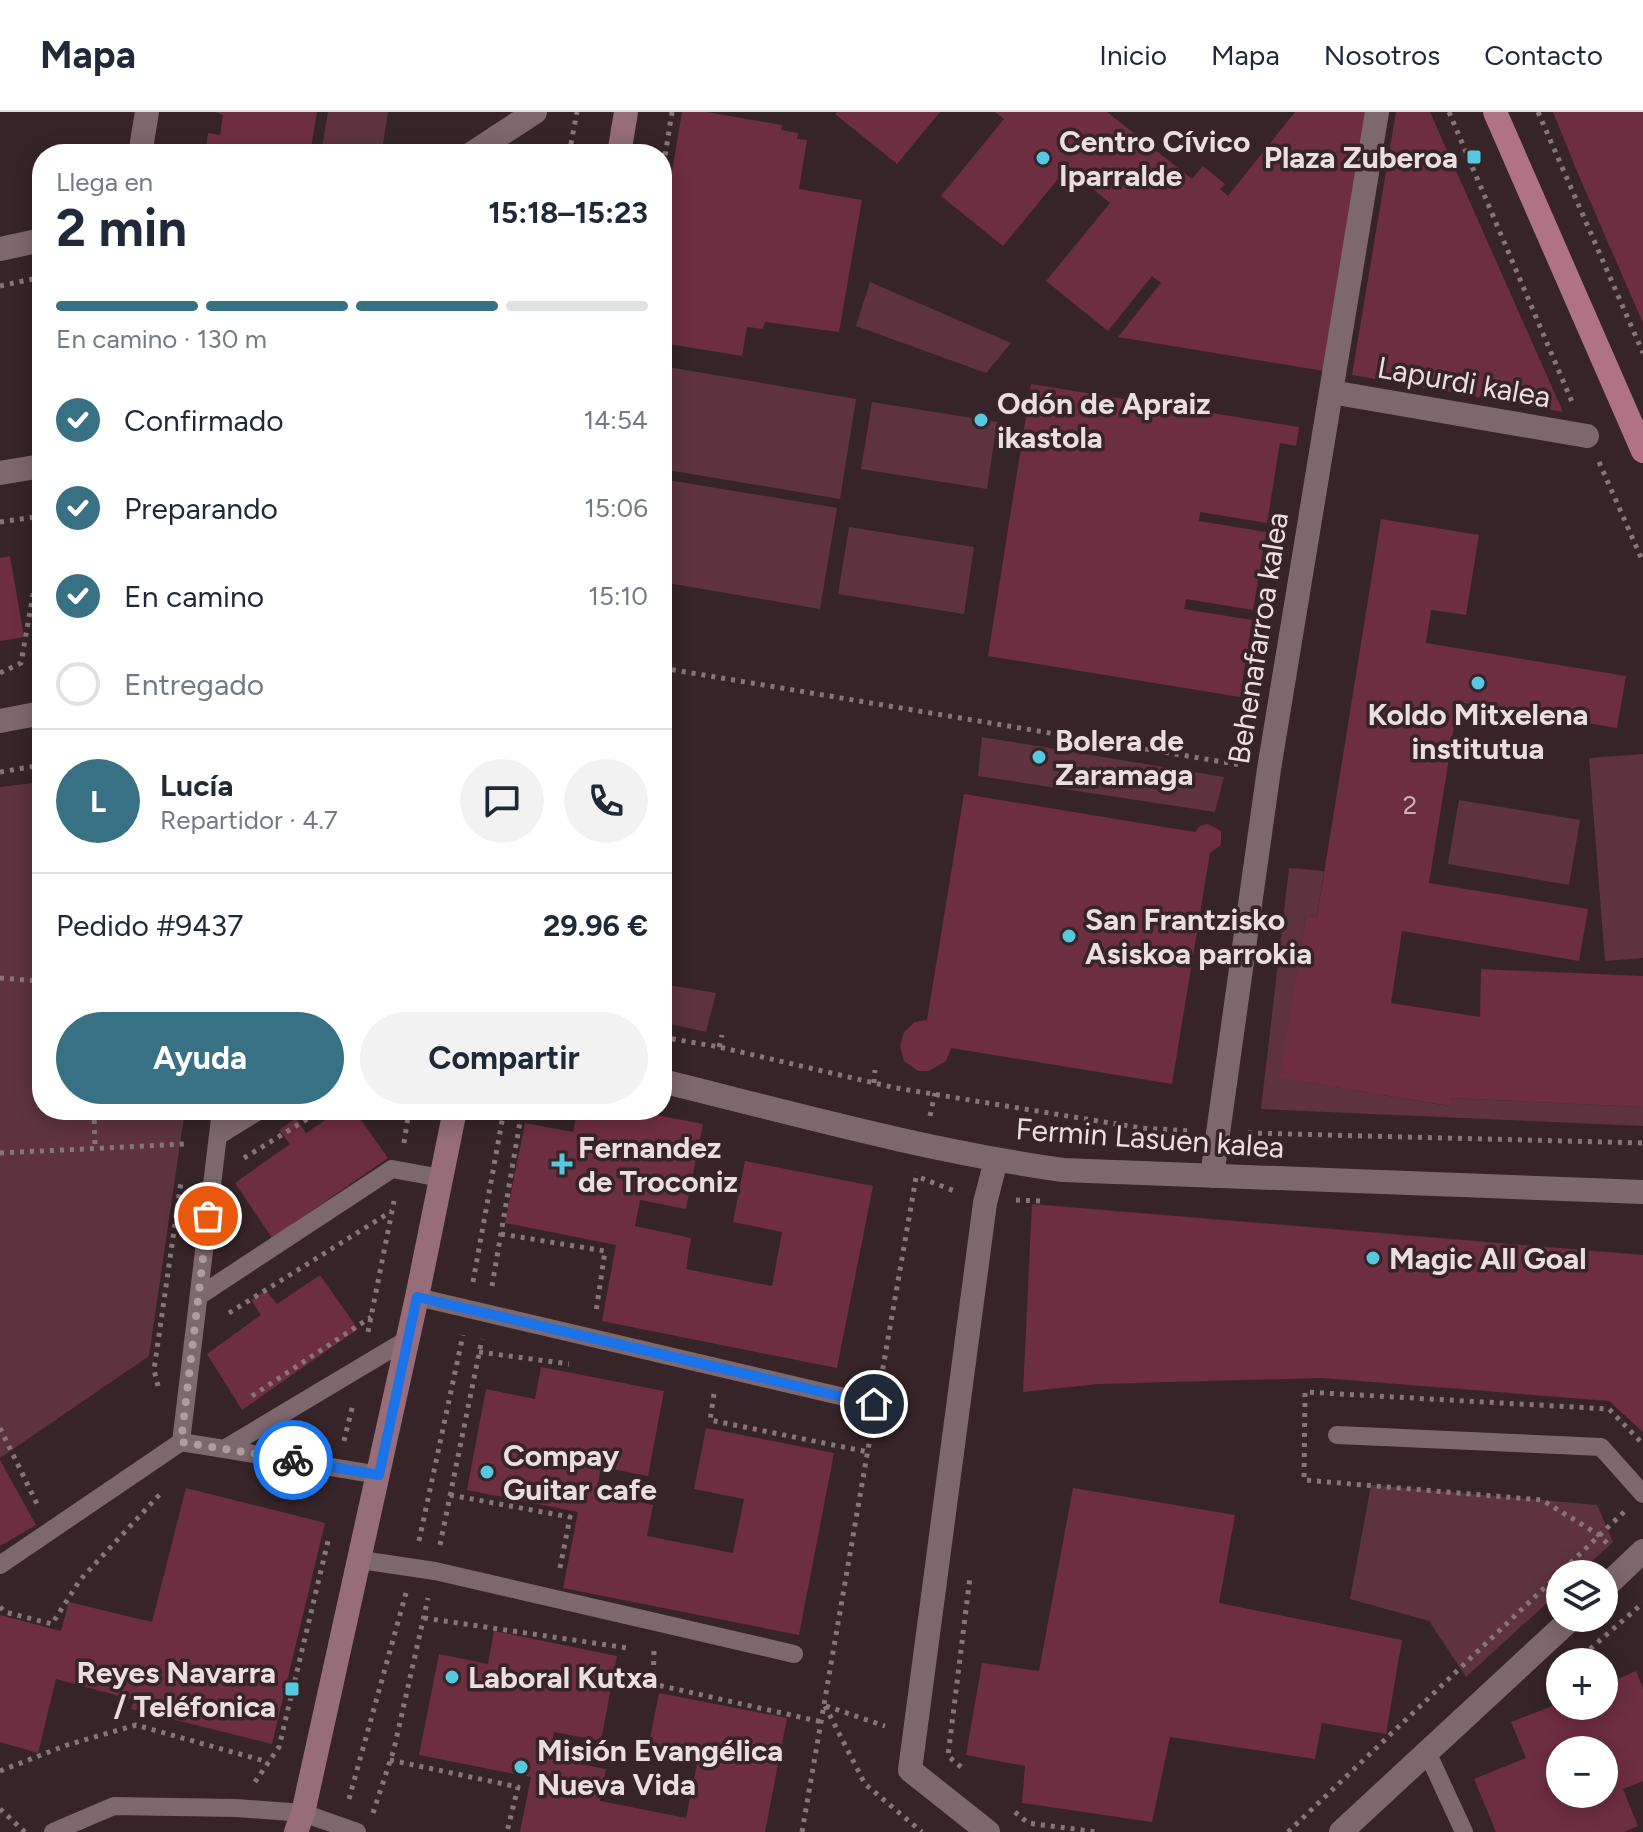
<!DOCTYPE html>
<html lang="es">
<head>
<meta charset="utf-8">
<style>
	:root { --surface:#fff; --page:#f2f2f3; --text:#1f2937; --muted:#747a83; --line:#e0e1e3; --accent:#387184 }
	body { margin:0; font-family:Figtree,sans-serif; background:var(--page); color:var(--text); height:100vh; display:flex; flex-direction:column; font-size:30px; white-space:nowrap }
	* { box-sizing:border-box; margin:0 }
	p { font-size:26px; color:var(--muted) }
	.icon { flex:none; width:44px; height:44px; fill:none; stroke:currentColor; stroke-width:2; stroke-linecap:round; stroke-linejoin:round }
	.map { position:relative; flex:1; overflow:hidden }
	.sheet { position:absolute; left:32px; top:32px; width:640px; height:976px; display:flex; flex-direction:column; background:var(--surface); border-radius:32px; box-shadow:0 4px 20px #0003 }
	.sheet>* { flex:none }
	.tools { position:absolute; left:1546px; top:1448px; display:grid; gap:16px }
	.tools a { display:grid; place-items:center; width:72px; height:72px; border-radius:50%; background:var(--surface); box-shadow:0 4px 20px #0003; font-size:40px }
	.pin { position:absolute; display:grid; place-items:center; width:68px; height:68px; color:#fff; margin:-34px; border:4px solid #fff; border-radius:50%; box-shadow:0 2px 8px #0007 }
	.courier { position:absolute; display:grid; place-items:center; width:80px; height:80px; margin:-40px; border:6px solid #1a73e8; border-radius:50%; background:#fff; color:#222; box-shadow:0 2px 10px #0007 }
	.overview em { font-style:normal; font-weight:700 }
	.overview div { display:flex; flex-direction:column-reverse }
	.overview { display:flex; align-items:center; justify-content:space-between; height:136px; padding:0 24px }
	h1 { font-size:52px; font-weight:700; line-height:60px }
	.bar { display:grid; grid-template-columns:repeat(4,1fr); gap:12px 8px; align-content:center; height:96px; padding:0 24px }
	.bar i { height:10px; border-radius:6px; background:var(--line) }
	.bar .active { background:var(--accent) }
	.bar p { grid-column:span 4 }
	.line { display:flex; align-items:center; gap:20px; padding:0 24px; border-top:2px solid var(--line) }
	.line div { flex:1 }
	.round { display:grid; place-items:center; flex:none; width:84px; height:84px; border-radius:42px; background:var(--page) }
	ol { padding:0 24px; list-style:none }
	li { display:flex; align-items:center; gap:24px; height:88px }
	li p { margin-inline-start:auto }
	li .icon { padding:8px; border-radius:50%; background:var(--accent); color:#fff; stroke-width:4 }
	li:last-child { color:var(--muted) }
	li i { width:44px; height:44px; border:4px solid var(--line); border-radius:50% }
	.button { display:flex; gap:16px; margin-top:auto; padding:16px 24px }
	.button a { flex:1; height:92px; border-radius:48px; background:var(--accent); color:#fff; font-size:32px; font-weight:700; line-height:92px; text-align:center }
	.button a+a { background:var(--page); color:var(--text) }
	header { display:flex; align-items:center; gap:48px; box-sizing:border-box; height:112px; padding:0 40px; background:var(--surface); border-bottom:2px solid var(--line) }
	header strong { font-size:38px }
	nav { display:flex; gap:44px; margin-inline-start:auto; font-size:28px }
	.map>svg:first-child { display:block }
</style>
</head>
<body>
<header>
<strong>Mapa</strong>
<nav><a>Inicio</a><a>Mapa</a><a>Nosotros</a><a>Contacto</a></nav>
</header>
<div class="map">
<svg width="1643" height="1720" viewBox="0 0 1643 1720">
	<rect width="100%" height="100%" fill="#362428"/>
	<path fill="#5e333f" d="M328,0H388L383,32L374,42H321Z
		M870,170L1011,231L986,261L856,214Z
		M662,254L856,287L840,387L662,357Z
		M872,290L997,310L987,377L861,357Z
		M662,367L837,396L820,497L662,470Z
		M849,415L974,435L964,502L838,482Z
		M982,625L1224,665L1215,700L978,664Z
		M1643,642V846L1605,849L1589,646Z
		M42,670V998H185L149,1244L0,1346V675Z
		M1459,688L1580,708L1569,773L1448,752Z
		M1289,756L1324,759L1317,805L1306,804L1280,966L1449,994L1451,986L1643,995V1014L1261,997Z
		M662,872L716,881L706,920L662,910Z
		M1371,1373L1597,1393L1613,1430L1578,1462H1560V1479L1466,1565L1429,1509L1350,1487Z"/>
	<path fill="#6d2e41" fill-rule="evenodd" d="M215,0H317L310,42H205L208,21L220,23L223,3Z
		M682,0H707L782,13L781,18L798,21L797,27L807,28L799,77L862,88L839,220L765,210L763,217L747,215L742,244L662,231V119Z
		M837,0H940L897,52L835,2Z
		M995,0H1107L1192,67L1203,54L1225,72L1220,77L1228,84L1295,0H1367L1324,259L1118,225L1161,171L1152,164L1108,219L1046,169L1110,91L1067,56L1003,134L941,84L1004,7Z
		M1396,0H1430L1563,300L1352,263Z
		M1553,0H1643V211L1576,57Z
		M1031,272L1299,315L1296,334L1280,331L1267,411L1200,400L1199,409L1266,420L1253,498L1186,487L1184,497L1252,508L1240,585L988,544Z
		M1381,407L1479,423L1466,503L1431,498L1426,531L1626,564L1617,616L1458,590L1429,771L1588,797L1579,849L1402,819L1391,891L1480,905L1481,857L1643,864V995L1451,986L1450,994L1279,966L1306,804L1317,805Z
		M10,444L24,525L0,529V446Z
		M964,682L1195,720L1200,714L1208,712L1221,719V733L1210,741L1172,972L951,936L946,949L929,959H918L904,949L900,934L904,920L915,910L927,908Z
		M340,998H354L388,1046L272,1126L235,1071L290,1032L279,1018L296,1006L306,1021Z
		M578,998H631L703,1012L686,1097L640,1088L635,1114L691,1126L686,1157L772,1174L782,1120L733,1110L745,1049L873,1074L837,1256L602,1209L616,1133L505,1111L525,1011L573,1020Z
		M1032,1092L1643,1143V1320L1609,1289L1322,1266L1099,1272L1023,1280Z
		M320,1163L358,1217L242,1298L207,1242L261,1203L251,1188L266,1178L277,1192Z
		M541,1255L664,1279L648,1364L601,1355L596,1381L653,1393L647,1424L733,1441L744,1387L694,1377L706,1316L834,1341L799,1523L563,1476L578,1400L467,1378L486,1277L535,1287Z
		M0,1348L36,1413L0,1434Z
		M186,1376L325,1411L272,1632L131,1597L134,1588L56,1567L38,1641L0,1630V1503L61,1519L69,1490L152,1510Z
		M1073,1376L1235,1403L1219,1491L1402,1528L1386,1622L1322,1611L1315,1647L1170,1625L1152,1710L1022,1691L1025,1654L966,1643L982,1551L1039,1559Z
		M494,1519L617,1544L601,1629L554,1620L549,1646L606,1657L600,1689L686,1706L697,1652L647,1642L659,1581L787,1606L765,1720H520L531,1665L419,1643L439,1542L488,1552Z
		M1636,1559L1643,1577V1669L1623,1677L1638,1714L1624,1720H1496L1474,1667L1526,1646L1511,1610L1560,1591V1594H1604V1573ZM1560,1638H1604V1682H1560Z"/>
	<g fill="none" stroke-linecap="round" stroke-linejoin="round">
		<path stroke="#857679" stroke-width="5" stroke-dasharray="4 6" stroke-linecap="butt" d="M1449,0L1572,290
			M1538,0L1643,241
			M569,42L577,0
			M662,63L672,0
			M0,174L42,165
			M1599,350L1643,450
			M0,410L42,404
			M662,556L1241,653
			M0,561L21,551L42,432
			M0,660L42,653
			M0,866L42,869
			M662,925L719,935L896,976L1141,1016L1190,1019
			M719,935L722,923
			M874,971L875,958
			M94,998L95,1036
			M930,1004L935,981
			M1248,1021L1643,1031
			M404,1031L409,998
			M0,1041L186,1032
			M244,1046L322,998
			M921,1066L957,1080
			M1016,1088L1042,1089
			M501,1122L605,1139L596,1200
			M473,1170L504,998
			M492,1174L522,998
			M229,1201L392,1099
			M368,1220L394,1089
			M479,1240L569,1252
			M881,1267L917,1060
			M158,1274L154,1258L181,1070
			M714,1282L710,1308L868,1340
			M252,1284L371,1205
			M0,1316L38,1394
			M344,1329L353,1292
			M450,1383L570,1405L559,1461
			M419,1429L463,1223
			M1607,1431L1599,1423L1542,1388L1304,1368L1305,1280L1609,1297L1643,1332
			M440,1433L482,1227
			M0,1495L5,1500L52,1512L80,1468L161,1381
			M424,1506L628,1536
			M654,1539L653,1572L822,1610
			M1575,1550L1643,1491
			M825,1594L865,1672L922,1720
			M826,1594L885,1614
			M390,1648L518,1675L507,1720
			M961,1655L948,1644L970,1465
			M0,1659L67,1633L136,1613L268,1650
			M255,1670L279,1635L329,1425
			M349,1687L406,1481
			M0,1697L25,1720
			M1015,1700L1028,1711L1097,1720
			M373,1701L394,1637L428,1486
			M802,1720L871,1320
			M1288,1720L1625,1399"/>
		<path stroke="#7d686d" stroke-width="18" d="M218,1024L260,998
			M199,1184L392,1057L441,1066
			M417,1185L874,1292
			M1337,1323L1601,1335L1643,1382
			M181,1330L221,998
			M379,1363L224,1337L408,1227
			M361,1448L435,1459L794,1542
			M0,1453L181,1330L224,1337
			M1428,1642L1464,1720
			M53,1720L114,1694L236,1696L303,1701L357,1720"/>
		<path stroke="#7d686d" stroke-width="24" d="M140,42L147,0
			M471,42L535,0
			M0,137L42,128
			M1331,280L1587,324
			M0,361L42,354
			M0,609L42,601
			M662,969C795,1002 927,1039 1063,1058L1643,1080
			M1212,1064L1269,657L1377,0
			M1604,1476L1643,1439
			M988,1720L910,1658L985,1091L996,1048
			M1341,1720L1572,1506"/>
		<path stroke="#966d78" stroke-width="24" d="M619,42L626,0
			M296,1720L303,1701L417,1185L455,998"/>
		<path stroke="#af7383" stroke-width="24" d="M1495,0L1643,339"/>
	</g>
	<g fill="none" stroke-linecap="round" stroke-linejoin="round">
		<path stroke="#ab9da0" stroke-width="8" stroke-dasharray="0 14.4" d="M208,1104L181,1330L293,1348"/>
		<path stroke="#1a73e8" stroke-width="10" d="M293,1348L379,1363L417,1185L874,1292"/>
	</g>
	<g fill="#56c9e1" stroke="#362428" stroke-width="3">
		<rect x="1466" y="37" width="16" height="16" rx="4"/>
		<circle cx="1043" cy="46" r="8"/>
		<circle cx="981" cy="308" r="8"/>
		<circle cx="1478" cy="571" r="8"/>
		<circle cx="1039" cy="645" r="8"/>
		<circle cx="1069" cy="824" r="8"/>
		<path d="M558 1040h8v8h8v8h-8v8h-8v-8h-8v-8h8z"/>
		<circle cx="1373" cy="1146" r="8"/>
		<circle cx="487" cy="1360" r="8"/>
		<circle cx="452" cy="1565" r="8"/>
		<rect x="284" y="1569" width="16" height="16" rx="4"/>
		<circle cx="521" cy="1655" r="8"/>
	</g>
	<g text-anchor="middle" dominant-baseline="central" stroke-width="7" stroke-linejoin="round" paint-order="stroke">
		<g font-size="26" fill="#cbb2b8">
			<text x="1410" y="693">2</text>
		</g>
		<g font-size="30" font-weight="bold" fill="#eadee0" stroke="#362428" text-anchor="start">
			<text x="1059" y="29">Centro Cívico<tspan x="1059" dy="34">Iparralde</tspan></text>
			<text x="1458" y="45" text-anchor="end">Plaza Zuberoa</text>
			<text x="997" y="291">Odón de Apraiz<tspan x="997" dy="34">ikastola</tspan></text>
			<text x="1478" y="602" text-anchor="middle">Koldo Mitxelena<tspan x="1478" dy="34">institutua</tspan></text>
			<text x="1055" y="628">Bolera de<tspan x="1055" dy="34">Zaramaga</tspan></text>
			<text x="1085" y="807">San Frantzisko<tspan x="1085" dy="34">Asiskoa parrokia</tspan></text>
			<text x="578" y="1035">Fernandez<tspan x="578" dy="34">de Troconiz</tspan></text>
			<text x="1389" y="1146">Magic All Goal</text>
			<text x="503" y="1343">Compay<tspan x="503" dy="34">Guitar cafe</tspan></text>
			<text x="276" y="1560" text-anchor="end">Reyes Navarra<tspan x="276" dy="34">/ Teléfonica</tspan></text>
			<text x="468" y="1565">Laboral Kutxa</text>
			<text x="537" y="1638">Misión Evangélica<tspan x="537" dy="34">Nueva Vida</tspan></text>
		</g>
		<g font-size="30" fill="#eadee0" stroke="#362428">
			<text transform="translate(1464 270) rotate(10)">Lapurdi kalea</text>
			<text transform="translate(1258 526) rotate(-81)">Behenafarroa kalea</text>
			<text transform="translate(1150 1026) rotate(4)">Fermin Lasuen kalea</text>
		</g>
	</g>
</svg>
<div class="tools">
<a><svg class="icon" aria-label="layers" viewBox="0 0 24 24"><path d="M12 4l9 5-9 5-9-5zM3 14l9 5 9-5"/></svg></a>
<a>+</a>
<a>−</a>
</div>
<div class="pin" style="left:208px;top:1104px;background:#ea580c"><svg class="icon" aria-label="bag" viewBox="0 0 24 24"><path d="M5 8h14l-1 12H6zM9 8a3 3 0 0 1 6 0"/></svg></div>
<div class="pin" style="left:874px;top:1292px;background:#1f2937"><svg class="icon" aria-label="home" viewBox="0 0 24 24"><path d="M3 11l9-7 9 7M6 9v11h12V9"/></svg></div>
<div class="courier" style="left:293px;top:1348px"><svg class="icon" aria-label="bike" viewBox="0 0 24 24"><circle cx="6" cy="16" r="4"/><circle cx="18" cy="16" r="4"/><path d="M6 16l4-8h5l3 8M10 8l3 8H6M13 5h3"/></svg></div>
<section class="sheet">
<div class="overview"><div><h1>2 min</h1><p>Llega en</p></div><em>15:18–15:23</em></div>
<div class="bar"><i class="active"></i><i class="active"></i><i class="active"></i><i></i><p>En camino · 130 m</p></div>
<ol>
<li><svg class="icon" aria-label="check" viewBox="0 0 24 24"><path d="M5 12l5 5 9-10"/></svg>Confirmado<p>14:54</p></li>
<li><svg class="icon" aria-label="check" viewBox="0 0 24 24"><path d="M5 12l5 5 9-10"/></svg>Preparando<p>15:06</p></li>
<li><svg class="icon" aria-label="check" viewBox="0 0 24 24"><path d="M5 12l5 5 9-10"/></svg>En camino<p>15:10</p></li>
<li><i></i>Entregado</li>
</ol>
<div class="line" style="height:144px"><b class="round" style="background:var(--accent);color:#fff">L</b><div><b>Lucía</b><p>Repartidor · 4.7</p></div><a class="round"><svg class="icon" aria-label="chat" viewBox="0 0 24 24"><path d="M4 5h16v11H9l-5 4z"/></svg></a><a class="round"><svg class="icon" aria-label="phone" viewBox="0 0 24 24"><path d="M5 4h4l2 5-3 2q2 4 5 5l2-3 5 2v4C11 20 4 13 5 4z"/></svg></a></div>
<div class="line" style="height:104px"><div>Pedido #9437</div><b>29.96 €</b></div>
<div class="button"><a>Ayuda</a><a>Compartir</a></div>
</section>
</div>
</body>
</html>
